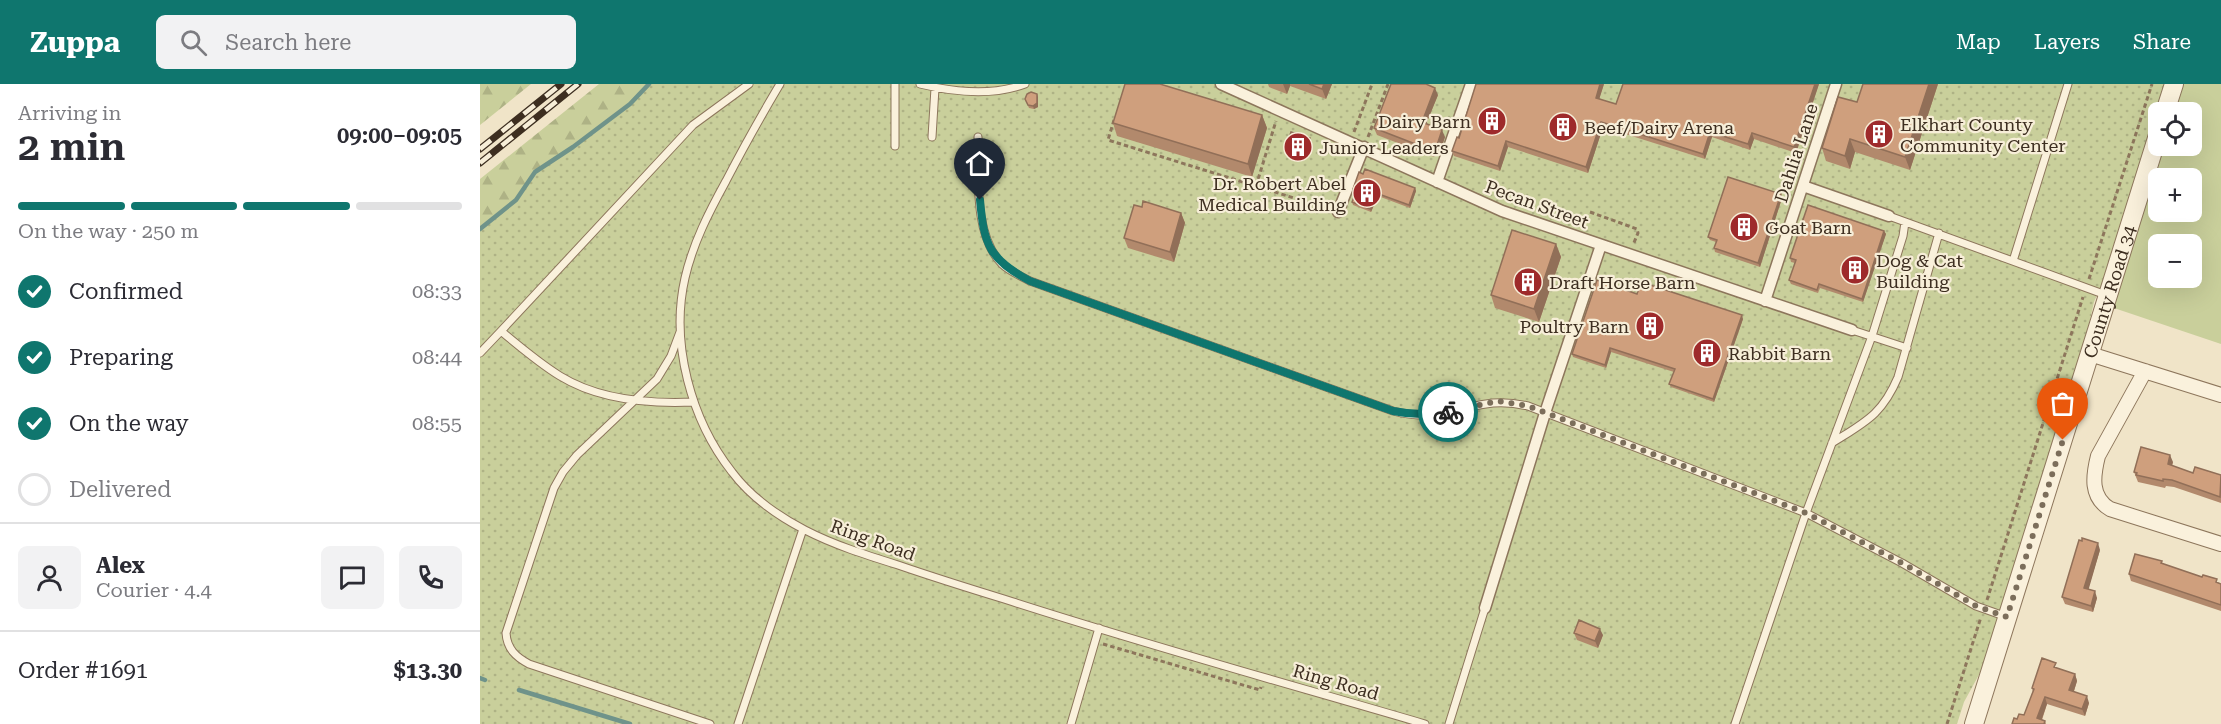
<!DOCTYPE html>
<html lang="en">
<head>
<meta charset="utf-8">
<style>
	:root { --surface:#fff; --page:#f2f2f3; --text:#2b2b33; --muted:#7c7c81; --line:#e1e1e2; --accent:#0f766e }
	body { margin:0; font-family:"Roboto Serif",serif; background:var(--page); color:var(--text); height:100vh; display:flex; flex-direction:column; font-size:22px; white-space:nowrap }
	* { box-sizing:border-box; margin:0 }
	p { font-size:20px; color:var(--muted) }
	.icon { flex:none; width:33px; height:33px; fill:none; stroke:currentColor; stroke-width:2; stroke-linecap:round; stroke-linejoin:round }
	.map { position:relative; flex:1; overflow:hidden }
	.sheet { display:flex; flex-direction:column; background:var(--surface); width:480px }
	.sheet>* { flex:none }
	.tools { position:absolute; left:1668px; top:18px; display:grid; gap:12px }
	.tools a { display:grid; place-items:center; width:54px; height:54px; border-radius:9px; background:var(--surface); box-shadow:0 6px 24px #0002; font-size:30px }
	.pin { position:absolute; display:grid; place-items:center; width:51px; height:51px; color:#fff; margin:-62px -26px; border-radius:50% 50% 50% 0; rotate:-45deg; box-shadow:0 0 6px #0007 }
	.pin .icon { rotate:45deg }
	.courier { position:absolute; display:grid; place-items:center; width:60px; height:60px; margin:-30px; border:4px solid #0f766e; border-radius:50%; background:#fff; color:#222; box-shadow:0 2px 8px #0007 }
	.headline em { font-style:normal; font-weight:600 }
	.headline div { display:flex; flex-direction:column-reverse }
	.headline { display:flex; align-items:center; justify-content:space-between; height:102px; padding:0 18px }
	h1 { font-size:39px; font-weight:600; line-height:45px }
	.bar { display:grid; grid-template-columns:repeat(4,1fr); gap:9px 6px; align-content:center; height:72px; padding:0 18px }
	.bar i { height:8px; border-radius:4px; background:var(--line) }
	.bar .selected { background:var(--accent) }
	.bar p { grid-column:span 4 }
	.line { display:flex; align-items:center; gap:15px; padding:0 18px; border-top:2px solid var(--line) }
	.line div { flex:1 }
	.round { display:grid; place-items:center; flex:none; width:63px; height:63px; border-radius:9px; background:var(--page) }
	ol { padding:0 18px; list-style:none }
	li { display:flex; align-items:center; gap:18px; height:66px }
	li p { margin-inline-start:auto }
	li .icon { padding:6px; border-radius:50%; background:var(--accent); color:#fff; stroke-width:4 }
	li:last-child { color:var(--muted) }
	li i { width:33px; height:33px; border:3px solid var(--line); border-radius:50% }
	header { display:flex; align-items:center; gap:36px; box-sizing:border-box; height:84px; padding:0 30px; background:var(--accent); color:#fff }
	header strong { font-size:28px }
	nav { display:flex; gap:33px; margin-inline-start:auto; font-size:21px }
	.search { width:420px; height:54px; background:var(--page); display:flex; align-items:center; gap:15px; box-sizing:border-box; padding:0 21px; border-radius:9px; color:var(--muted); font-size:22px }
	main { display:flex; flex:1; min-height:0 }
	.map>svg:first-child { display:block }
</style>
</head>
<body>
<header>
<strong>Zuppa</strong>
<div class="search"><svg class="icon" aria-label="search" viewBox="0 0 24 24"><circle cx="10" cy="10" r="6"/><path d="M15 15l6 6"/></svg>Search here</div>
<nav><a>Map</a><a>Layers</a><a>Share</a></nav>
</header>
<main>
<section class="sheet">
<div class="headline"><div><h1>2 min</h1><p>Arriving in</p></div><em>09:00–09:05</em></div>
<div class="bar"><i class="selected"></i><i class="selected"></i><i class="selected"></i><i></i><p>On the way · 250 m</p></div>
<ol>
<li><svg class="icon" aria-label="check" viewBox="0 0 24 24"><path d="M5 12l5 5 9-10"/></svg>Confirmed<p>08:33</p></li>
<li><svg class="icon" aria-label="check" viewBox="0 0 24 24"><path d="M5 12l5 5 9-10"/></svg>Preparing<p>08:44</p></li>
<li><svg class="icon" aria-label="check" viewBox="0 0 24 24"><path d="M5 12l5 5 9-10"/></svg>On the way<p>08:55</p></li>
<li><i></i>Delivered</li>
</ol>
<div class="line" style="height:108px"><a class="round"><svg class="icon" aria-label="person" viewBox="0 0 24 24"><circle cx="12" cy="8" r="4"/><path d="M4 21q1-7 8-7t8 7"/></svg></a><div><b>Alex</b><p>Courier · 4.4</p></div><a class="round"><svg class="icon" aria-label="chat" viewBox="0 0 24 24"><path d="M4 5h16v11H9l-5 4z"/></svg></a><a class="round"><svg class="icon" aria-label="phone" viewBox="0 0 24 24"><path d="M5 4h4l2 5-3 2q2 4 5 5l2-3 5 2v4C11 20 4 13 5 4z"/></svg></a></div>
<div class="line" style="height:78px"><div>Order #1691</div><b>$13.30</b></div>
</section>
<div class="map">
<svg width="1741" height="640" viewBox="0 0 1741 640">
	<defs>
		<pattern id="forest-firs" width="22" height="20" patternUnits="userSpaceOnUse" patternTransform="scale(1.5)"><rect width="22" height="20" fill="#c9cf9b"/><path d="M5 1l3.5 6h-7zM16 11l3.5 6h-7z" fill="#aeb285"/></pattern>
		<pattern id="park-dots" width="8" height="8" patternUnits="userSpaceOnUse" patternTransform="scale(1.5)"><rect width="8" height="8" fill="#c9cf9b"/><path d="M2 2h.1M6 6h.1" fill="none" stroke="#aeb285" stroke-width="1.8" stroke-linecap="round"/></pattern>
	</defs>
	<rect width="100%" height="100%" fill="#f0e4c8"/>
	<path fill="#c9cf9b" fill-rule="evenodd" d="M1702,0H1741V260L1631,223L1636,215L1683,62H1712V28H1693ZM1678,94H1712V128H1678ZM1678,160H1712V194H1678Z"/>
	<path fill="url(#forest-firs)" d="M0,0H51L0,41Z
		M119,0H169L150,20L93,63L55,88L36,116L0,145V95Z"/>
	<path fill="url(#park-dots)" d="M169,0H1686L1626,190L1614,218L1609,240L1501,587L1484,618L1477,640H0V145L36,116L55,88L93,63L150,20Z"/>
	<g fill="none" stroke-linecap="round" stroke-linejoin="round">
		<path stroke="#6f938a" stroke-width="4.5" d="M0,145L36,116L55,88L93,63L150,20L169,0
			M0,594L5,596
			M39,606L150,640"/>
		<g stroke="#8d765c" stroke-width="9">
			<path id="service" d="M300,0C281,32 263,64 246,97C229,128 213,159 205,194C190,259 211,336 252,388C270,412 298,432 325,446C354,461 386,471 418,481C453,493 488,504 524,515C663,560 805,599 945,640
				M440,0C473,8 513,12 545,0
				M452,53L455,4
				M498,53C499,91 493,151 522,180C529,187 541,192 550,197L913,327C925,330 937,332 950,331C989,327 1006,312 1048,322L1326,429L1422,479L1496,522L1527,533
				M415,62V0
				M1409,132L1626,211
				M1533,177L1588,0
				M1372,246L1427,264
				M200,248L191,272L177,295L97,371L83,388L74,404L26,549C27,565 36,573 49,580L230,640
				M0,269L21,247
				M214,318C170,320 119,316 80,292C59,279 40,263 21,247L213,41L269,0
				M1352,359C1385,338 1402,331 1418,293L1459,149
				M258,640L323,445
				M591,640L619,544
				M969,640L1005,524
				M1255,640L1326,429L1392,252L1423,152L1425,138"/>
		</g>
		<g stroke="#8d765c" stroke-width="13">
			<path id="pedestrian" d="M741,0L1022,127L1372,246
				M957,98L991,0
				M1323,102L1409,132
				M858,128L884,63
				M1285,217L1356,0
				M1005,524L1065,329L1121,161"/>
		</g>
		<g stroke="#8d765c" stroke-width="16">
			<path id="minor" d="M1610,270L1741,311
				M1665,287L1618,372C1613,392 1610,413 1630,425L1741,460"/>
		</g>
		<g stroke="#8d765c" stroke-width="20">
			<g id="tertiary">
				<path d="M1685,28L1694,0"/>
				<path id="s1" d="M1494,640L1678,51"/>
			</g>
		</g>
		<path stroke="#8d765c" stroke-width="3" stroke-dasharray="4.5 3" stroke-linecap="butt" d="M634,36L628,56L846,124
			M874,48L892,0
			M888,53L908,0
			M776,102L796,37
			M1110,128L1157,145L1158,149L1153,161
			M1609,195L1672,0
			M1507,516L1603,213
			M623,560L780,606L781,603
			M1467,640L1501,533"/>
		<use href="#service" stroke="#faf1dc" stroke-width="7"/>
		<use href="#pedestrian" stroke="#faf1dc" stroke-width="10"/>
		<use href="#minor" stroke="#faf1dc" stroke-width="14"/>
		<use href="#tertiary" stroke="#faf1dc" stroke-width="18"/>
		<g stroke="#3d2e20" stroke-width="7">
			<path id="rail" d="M0,65L81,0
				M0,79L98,0"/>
		</g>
		<use href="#rail" stroke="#f7eed8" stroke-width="4.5" stroke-dasharray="14" stroke-linecap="butt"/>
	</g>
	<path fill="#b2896c" d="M788,0H852L846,15L810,2L807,10L789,3Z
		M996,0H1124L1119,15L1136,20L1143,0H1339L1316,69L1274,55L1270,66L1232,53L1225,75L1123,43L1108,89L1028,63L1020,87L974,72L972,67L979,54Z
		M1458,0L1430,86L1375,68L1370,85L1346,77L1342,64L1377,18Z
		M958,11L946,40L965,53L960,68L956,67L954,73L897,51L894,44Z
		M558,13V23L554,25L549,24L545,15Z
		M782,31L787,44L772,93L637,52L633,39Z
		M831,57L825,75L806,69L805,66Z
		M935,104L936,107L930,124L898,112L891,128L873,121L872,118L876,109L874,108L873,105Z
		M1301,110L1302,114L1280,183L1235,168L1234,164L1236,158L1230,156L1228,153Z
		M662,123L701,129L705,139L694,178L648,164L644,154Z
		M1404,147L1406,150L1383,218L1340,204L1338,209L1311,200L1309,196L1315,179L1311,178L1310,174Z
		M1076,160L1081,173L1059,238L1015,224L1011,211Z
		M1157,210L1263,235L1234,318L1191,303L1189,300L1194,288L1131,268L1126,284L1093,273L1092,270Z
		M1693,378L1692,382L1713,389L1741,391V419L1694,403L1686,402L1685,404L1658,398L1654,388Z
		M1620,466L1608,505L1617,514L1613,528L1585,520L1582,513Z
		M1682,477L1683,480L1741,500V527L1651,497L1649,490Z
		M1094,549L1123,551L1118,564L1097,556Z
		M1577,584L1595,590L1597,597L1594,607L1609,619L1605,632L1567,620L1562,636L1565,637L1566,640H1532L1537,635L1544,631L1553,608L1552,604Z"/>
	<path fill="#916f58" d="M803,0H810V2L807,10Z
		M844,0H852L846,15L842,5Z
		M1120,0H1124L1118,19L1116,14Z
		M1335,0H1339L1316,69L1314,63Z
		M1449,0H1458L1430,86L1425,73Z
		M955,4L958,11L944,45L942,38Z
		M557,10L558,13V23L554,25L553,22Z
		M782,31L787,44L772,93L768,80Z
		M1121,38L1123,43L1108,89L1106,83Z
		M962,46L965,53L960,68L957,61Z
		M1230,48L1232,53L1225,75L1223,70Z
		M1272,49L1274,55L1270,66L1268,60Z
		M830,54L831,57L825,75L824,72Z
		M1370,55L1375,68L1370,85L1365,72Z
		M1026,57L1028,63L1020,87L1018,82Z
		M954,60L956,67L954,73L951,66Z
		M935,104L936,107L930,124L929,121Z
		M896,109L898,112L891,128L890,125Z
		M1301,110L1302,114L1280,183L1278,179Z
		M701,129L705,139L694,178L690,168Z
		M1404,147L1406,150L1383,218L1382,215Z
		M1076,160L1081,173L1059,238L1054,225Z
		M1262,231L1263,235L1234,318L1233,315Z
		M1130,264L1131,268L1126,284L1125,281Z
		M1690,371L1693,378L1690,387L1688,380Z
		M1618,459L1620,466L1607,511L1604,504Z
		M1615,507L1617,514L1613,528L1611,522Z
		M1120,545L1123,551L1118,564L1115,557Z
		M1595,590L1597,597L1592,613L1589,606Z
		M1607,612L1609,619L1605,632L1602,625Z
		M1565,613L1567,620L1560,640L1557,634Z"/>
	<path fill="#cf9f7d" stroke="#916f58" stroke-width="1.5" d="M645,0H680L782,31L768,80L633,39Z
		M829,0H844L842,5Z
		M911,0H946L955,4L942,38L962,46L957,61L954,60L951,66L894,44Z
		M996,0H1120L1116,14L1136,20L1143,0H1335L1314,63L1272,49L1268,60L1230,48L1223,70L1121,38L1106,83L1026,57L1018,82L972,67L977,53L979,54Z
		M1383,0H1449L1425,73L1370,55L1365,72L1342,64L1358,13L1377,18Z
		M551,8L557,10V19L553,22L548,21L545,15L547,10Z
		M811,48L830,54L824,72L805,66Z
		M885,85L935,104L929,121L896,109L890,125L872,118L877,106L873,105L879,88L883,90Z
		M1248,93L1301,110L1278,179L1234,164L1237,156L1228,153Z
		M663,117L701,129L690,168L644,154L654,121L662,123Z
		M1328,121L1404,147L1382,215L1339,200L1337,206L1309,196L1316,176L1310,174Z
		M1032,146L1076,160L1054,225L1011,211Z
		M1117,196L1157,210L1161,198L1262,231L1233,315L1189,300L1195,285L1130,264L1125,281L1092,270Z
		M1661,363L1690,371L1688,380L1713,389L1715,383L1741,391L1740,413L1692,396L1683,395V397L1656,391L1657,389L1654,388Z
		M1602,454L1618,459L1604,504L1615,507L1611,522L1582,513L1599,456L1602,457Z
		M1655,470L1682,477L1681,479L1722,493L1723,491L1737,495L1736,498L1741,500V521L1649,490Z
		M1099,536L1120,545L1115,557L1094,549Z
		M1562,574L1576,579L1574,583L1595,590L1589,606L1607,612L1602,625L1565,613L1557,634L1565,637L1564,640H1532L1534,634L1537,635L1539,630L1544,631L1554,605L1552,604Z"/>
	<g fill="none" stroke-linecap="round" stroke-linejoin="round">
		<path stroke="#7c6e5b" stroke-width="6" stroke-dasharray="0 10.8" d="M968,328L1018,317L1048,322L1326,429L1422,479L1496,522L1527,533L1583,356"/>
		<path stroke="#0f766e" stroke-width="8" d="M500,116C504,161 509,175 550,197L913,327C932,331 948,331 968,328"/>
	</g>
	<defs>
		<g id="building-disc" transform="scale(1.5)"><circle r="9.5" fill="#9e2a2b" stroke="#f7eed8"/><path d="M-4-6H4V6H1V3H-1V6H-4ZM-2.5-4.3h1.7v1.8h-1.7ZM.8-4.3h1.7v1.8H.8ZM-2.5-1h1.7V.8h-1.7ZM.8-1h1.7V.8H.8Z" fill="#fff"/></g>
	</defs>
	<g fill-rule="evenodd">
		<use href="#building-disc" x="1012" y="37"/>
		<use href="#building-disc" x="1083" y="43"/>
		<use href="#building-disc" x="1399" y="50"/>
		<use href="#building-disc" x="818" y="63"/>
		<use href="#building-disc" x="887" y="109"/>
		<use href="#building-disc" x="1264" y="143"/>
		<use href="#building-disc" x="1375" y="186"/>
		<use href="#building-disc" x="1048" y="198"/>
		<use href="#building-disc" x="1170" y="242"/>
		<use href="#building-disc" x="1227" y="269"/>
	</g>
	<g text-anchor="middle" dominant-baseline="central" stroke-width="4.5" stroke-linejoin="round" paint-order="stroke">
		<g font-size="18" fill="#3d2e20" stroke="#f7eed8" text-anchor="start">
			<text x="991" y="37" text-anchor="end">Dairy Barn</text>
			<text x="1420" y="40">Elkhart County<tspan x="1420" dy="21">Community Center</tspan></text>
			<text x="1104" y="43">Beef/Dairy Arena</text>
			<text x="839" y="63">Junior Leaders</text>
			<text x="866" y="99" text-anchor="end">Dr. Robert Abel<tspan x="866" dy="21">Medical Building</tspan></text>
			<text x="1285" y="143">Goat Barn</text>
			<text x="1396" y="176">Dog &amp; Cat<tspan x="1396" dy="21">Building</tspan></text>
			<text x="1069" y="198">Draft Horse Barn</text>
			<text x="1149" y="242" text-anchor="end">Poultry Barn</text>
			<text x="1248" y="269">Rabbit Barn</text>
		</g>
		<g font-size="18" fill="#3d2e20" stroke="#f7eed8">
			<text transform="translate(1316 69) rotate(-72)">Dahlia Lane</text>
			<text transform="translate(1057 120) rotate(20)">Pecan Street</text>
			<text stroke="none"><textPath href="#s1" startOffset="453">County Road 34</textPath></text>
			<text transform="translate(393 456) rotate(20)">Ring Road</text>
			<text transform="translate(856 598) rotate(16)">Ring Road</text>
		</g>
	</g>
</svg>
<div class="tools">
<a><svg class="icon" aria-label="locate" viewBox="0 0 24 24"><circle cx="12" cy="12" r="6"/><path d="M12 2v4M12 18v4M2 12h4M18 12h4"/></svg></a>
<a>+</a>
<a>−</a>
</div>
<div class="pin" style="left:1583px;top:356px;background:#ea580c"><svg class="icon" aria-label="bag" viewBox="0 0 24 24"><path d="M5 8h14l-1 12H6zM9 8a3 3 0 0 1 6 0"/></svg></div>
<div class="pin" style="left:500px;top:116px;background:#1f2937"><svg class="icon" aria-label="home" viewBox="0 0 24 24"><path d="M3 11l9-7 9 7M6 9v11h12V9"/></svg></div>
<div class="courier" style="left:968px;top:328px"><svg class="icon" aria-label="bike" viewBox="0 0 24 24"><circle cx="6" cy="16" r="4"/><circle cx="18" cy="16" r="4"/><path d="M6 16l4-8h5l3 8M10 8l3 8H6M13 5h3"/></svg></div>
</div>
</main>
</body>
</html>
